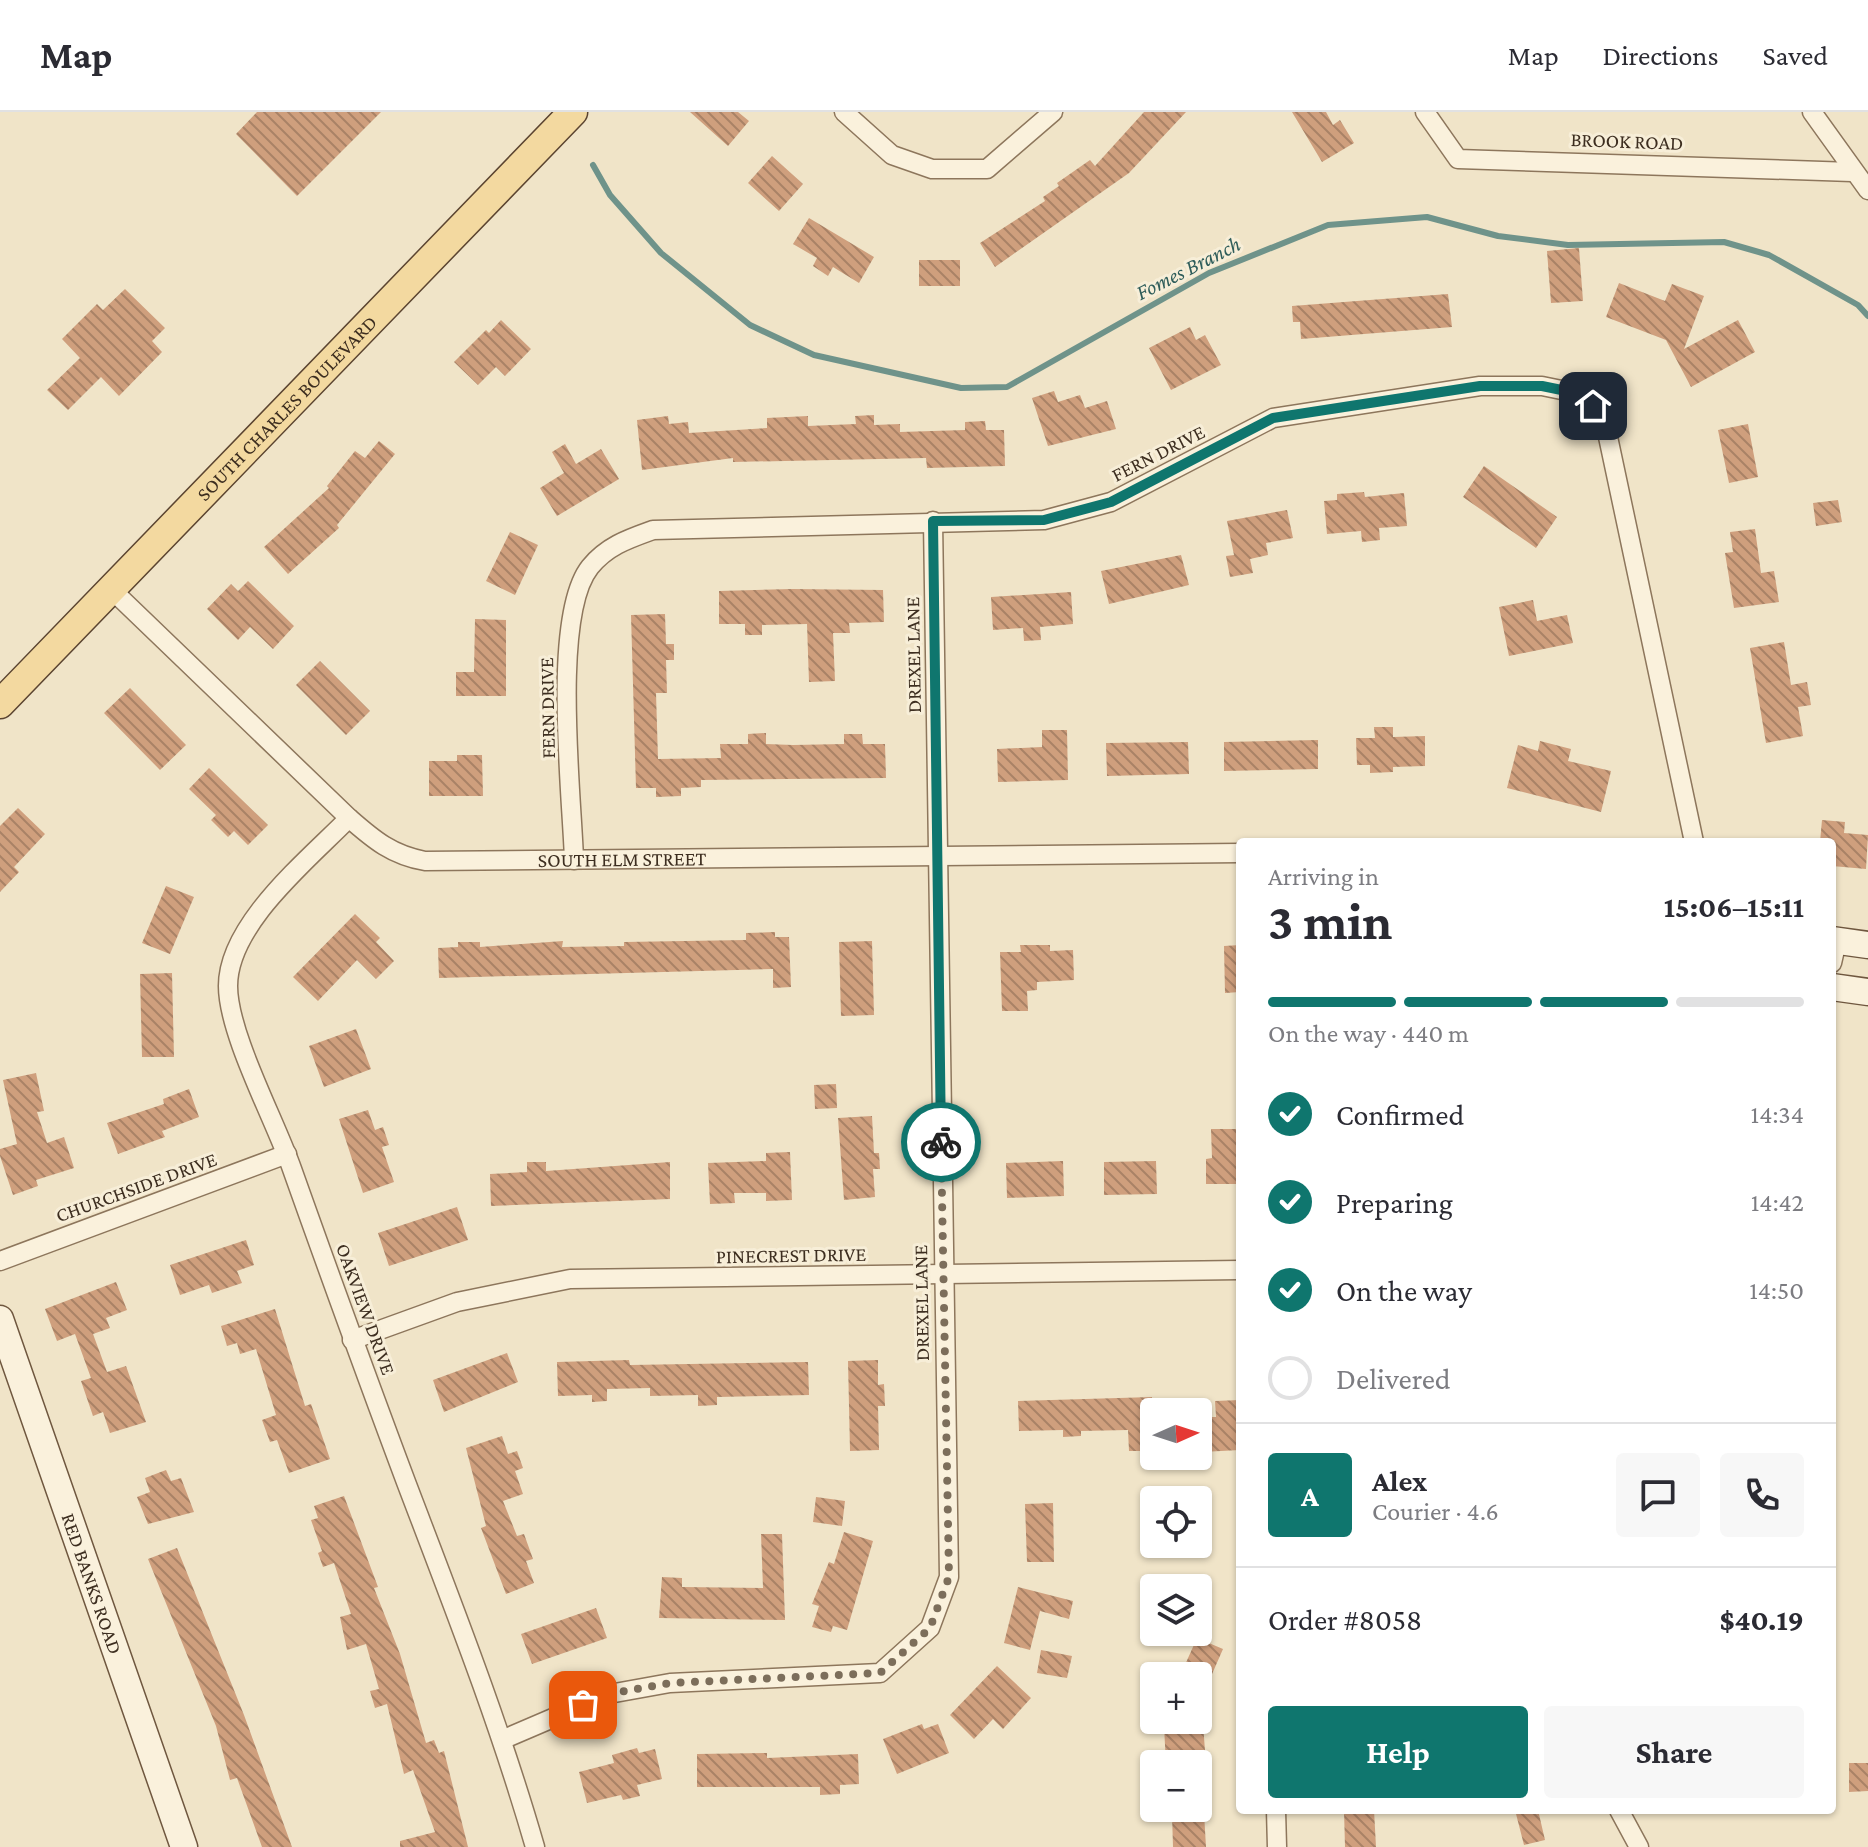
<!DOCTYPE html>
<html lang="en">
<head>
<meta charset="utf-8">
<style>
	:root { --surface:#fff; --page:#f7f7f7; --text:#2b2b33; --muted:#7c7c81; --line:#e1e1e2; --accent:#0f766e }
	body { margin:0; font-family:"Crimson Pro",serif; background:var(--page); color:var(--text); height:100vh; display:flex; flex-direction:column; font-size:30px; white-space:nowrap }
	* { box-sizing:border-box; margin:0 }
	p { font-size:26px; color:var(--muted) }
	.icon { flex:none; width:44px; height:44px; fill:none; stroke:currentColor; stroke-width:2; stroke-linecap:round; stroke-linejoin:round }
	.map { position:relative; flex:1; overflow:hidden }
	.side { position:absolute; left:1236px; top:726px; width:600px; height:976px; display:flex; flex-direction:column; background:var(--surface); border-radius:8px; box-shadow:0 2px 6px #0004 }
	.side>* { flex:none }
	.needle { width:52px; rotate:87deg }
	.tools { position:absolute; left:1140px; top:1286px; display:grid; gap:16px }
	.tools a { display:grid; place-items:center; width:72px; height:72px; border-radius:8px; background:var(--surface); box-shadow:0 2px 6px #0004; font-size:40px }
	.pin { position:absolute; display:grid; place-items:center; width:68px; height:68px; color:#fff; margin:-34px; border-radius:16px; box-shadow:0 4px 12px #0006 }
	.courier { position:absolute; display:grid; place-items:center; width:80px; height:80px; margin:-40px; border:6px solid #0f766e; border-radius:50%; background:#fff; color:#222; box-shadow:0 2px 10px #0007 }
	.head em { font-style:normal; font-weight:700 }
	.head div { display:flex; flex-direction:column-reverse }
	.head { display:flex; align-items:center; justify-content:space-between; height:136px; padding:0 32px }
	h1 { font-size:52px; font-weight:700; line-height:60px }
	.bar { display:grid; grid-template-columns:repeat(4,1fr); gap:12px 8px; align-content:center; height:96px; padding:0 32px }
	.bar i { height:10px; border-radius:6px; background:var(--line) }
	.bar .on { background:var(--accent) }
	.bar p { grid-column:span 4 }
	.line { display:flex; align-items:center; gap:20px; padding:0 32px; border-top:2px solid var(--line) }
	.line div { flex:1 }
	.round { display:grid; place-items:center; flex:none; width:84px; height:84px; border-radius:8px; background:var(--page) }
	ol { padding:0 32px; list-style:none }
	li { display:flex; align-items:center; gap:24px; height:88px }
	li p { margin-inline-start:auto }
	li .icon { padding:8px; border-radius:50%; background:var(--accent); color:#fff; stroke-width:4 }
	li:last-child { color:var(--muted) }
	li i { width:44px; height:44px; border:4px solid var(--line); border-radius:50% }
	.cta { display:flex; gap:16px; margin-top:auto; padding:16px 32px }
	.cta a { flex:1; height:92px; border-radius:8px; background:var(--accent); color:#fff; font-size:32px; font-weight:700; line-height:92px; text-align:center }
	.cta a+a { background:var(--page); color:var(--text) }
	header { display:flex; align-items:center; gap:48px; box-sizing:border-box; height:112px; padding:0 40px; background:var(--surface); border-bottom:2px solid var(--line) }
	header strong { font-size:38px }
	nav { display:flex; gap:44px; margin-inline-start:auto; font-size:28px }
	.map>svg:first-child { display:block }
</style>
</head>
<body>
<header>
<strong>Map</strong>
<nav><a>Map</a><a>Directions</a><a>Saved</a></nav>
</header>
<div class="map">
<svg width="1868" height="1735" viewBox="0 0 1868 1735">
	<defs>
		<pattern id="building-back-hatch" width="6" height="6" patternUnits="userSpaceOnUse" patternTransform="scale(2)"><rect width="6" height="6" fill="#cf9f7d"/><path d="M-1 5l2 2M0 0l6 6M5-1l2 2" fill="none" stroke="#a98266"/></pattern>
	</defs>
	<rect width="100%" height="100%" fill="#f0e4c8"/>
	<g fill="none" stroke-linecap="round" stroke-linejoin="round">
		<path stroke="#6f938a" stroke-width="6" d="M593,53L610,83L661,141L750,213L814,243L961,276L1007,275L1209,161L1328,113L1427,105L1498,124L1568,133L1724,130L1769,143L1858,193L1868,204"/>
	</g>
	<path fill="url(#building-back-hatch)" d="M257,0H381L297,84L236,22Z
		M690,0H738L749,9L728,34Z
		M1144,0H1186L1129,61L995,155L980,131L1045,89L1043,85L1059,74L1057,71L1090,48L1095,54Z
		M1292,0H1326L1333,13L1340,8L1354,31L1322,50Z
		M772,44L803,72L779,99L748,71Z
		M809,106L874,145L859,171L833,155L828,164L813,154L817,146L793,132Z
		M1579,136L1583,189L1551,191L1547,139Z
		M919,148H960V174H919Z
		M1619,171L1665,189L1672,172L1704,184L1684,237L1738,208L1755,240L1691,275L1666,228L1606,205Z
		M125,177L165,216L152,229L162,240L119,284L101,265L68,298L47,278L80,246L62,227L97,192L103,198Z
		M1448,182L1452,215L1301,227L1300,210H1293L1292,194Z
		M501,208L531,237L505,264L496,255L478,273L454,250L486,218L489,221Z
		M1190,215L1196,228L1205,223L1221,253L1171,278L1149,236Z
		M1054,279L1058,290L1080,283L1085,296L1107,289L1116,317L1048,334L1032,286Z
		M874,303V313L900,312V320L965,318V310L985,309L986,318H1004L1005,354L927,356L926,346L733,350V346L642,358L637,308L668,304L669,312L688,310L689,321L767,316V306L808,304V314L856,312L855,304Z
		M1748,312L1758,365L1729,371L1718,318Z
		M379,329L395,342L337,413L339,416L288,462L264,435L329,376L327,374L355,339L365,346Z
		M565,332L576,352L601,337L619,367L557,404L540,376L564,361L552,340Z
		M1484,354L1557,405L1536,436L1463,385Z
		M1364,380L1365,385L1404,381L1407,414L1379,416L1380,428L1362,430L1361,419L1327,422L1324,389L1337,388V382Z
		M1838,388L1842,410L1816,414L1813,391Z
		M1287,398L1293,426L1266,431L1268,443L1250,447L1253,461L1230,465L1226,444L1234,443L1227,409Z
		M1755,417L1761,461L1774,459L1779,490L1734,496L1725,441L1733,440L1730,420Z
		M510,420L538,433L515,483L486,469Z
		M1181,443L1189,473L1109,492L1101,459Z
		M248,469L294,514L273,537L250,515L238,528L207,497L231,472L238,479Z
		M792,477L883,478L884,510L849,511L850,521H833L835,569L809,570L807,512L762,513V523H745V512H719V479Z
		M1071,480L1073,512L1040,515L1041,528L1024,529L1023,516L993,518L991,485Z
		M1533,488L1537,509L1567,503L1573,531L1509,544L1499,495Z
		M665,502L666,532H674V548H666L667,581H656L658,647L721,646L720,632H748V622L766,621V632L793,633L844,632V622H862L863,632H885L886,666L701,668V675L681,676V684L656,685V676H636L631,503Z
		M475,507L506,508V584H456V560H474Z
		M1784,530L1791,573L1807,570L1811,593L1798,595L1803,624L1766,631L1750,536Z
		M320,549L370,599L346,623L296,573Z
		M130,576L186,633L160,658L104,601Z
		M1374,615H1393V625L1425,624V654L1393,655V660L1370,661V653H1357L1356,626H1375Z
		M1042,618H1067L1068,668L998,670L997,637L1042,635Z
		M1318,628V657L1224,659V630Z
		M1540,629L1571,637L1568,649L1611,659L1601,700L1507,676L1518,633L1538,639Z
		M1188,630L1189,662L1107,664L1106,631Z
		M457,643H482L483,684H429V649H457Z
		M209,656L268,713L248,733L234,719L228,725L211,708L216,703L189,677Z
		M18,696L45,722L14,755L19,760L0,780V714Z
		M1822,708L1845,710L1844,721L1868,723L1866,757L1832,754V730H1820Z
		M166,774L194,785L170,842L142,831Z
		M355,802L380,826L376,830L394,849L376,867L357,848L318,889L293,865Z
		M775,820V825H789L791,875L773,876V857L439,866L438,836L458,835V830H480V835L563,829L562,835L624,834V830L746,828V821Z
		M872,829L874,903L841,904L839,830Z
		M1020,833H1050V839L1073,838L1074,868L1037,870V878L1027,879L1028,899H1002L1000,840H1021Z
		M1240,833V880L1225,881L1224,834Z
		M172,861L174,945H142L140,862Z
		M356,917L371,957L324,975L309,934Z
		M36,961L44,999L37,1000L47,1031L64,1025L74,1056L36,1068L38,1074L13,1083L0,1044V1037L17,1032L3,968Z
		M836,972L837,996L815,997L814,973Z
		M189,977L199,1005L162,1019L165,1025L118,1042L107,1011L164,992L163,987Z
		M368,998L375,1018L383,1015L389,1033L382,1035L394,1070L363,1081L339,1007Z
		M872,1004L874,1041H879L880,1057H873L875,1085L844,1088L838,1006Z
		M1211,1017H1236L1240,1072H1206V1047L1212,1046Z
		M790,1040L792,1088L766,1089V1081H734L735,1091L710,1092L708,1051L766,1049V1041Z
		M1063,1049L1064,1084L1007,1086L1006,1051Z
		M1156,1049L1157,1082L1104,1083V1050Z
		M527,1050H546V1059L670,1050V1087L491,1094L490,1062L527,1060Z
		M457,1095L468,1128L389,1154L378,1121Z
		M246,1128L254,1153L237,1159L242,1171L212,1181L209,1173L180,1183L170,1153Z
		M116,1170L127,1198L106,1206L110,1216L93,1222L107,1260L126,1254L146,1310L110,1321L103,1300L93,1304L81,1269L91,1266L75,1222L57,1229L45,1197Z
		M275,1197L305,1294L311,1292L330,1347L289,1361L277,1328L270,1330L262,1308L276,1303L256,1237L240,1242L237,1231L227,1234L221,1214Z
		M507,1241L518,1270L444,1300L433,1268Z
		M629,1248L630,1253L808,1250L809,1283L717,1285V1293L698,1294V1283L650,1284V1276L607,1277V1289L592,1290V1283L558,1284L557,1250Z
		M878,1248V1273L884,1272L885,1294H878L879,1338L850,1339L848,1249Z
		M1152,1285L1153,1339H1129L1128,1318L1081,1319V1324L1063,1325V1318L1019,1319L1018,1289Z
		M1240,1288V1338L1202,1340L1200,1305H1216L1215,1289Z
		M502,1324L508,1342L517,1339L523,1356L515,1359L523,1382L503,1389L517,1424L524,1422L533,1447L526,1449L534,1471L506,1482L481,1416L486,1414L466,1336Z
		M166,1358L171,1369L181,1366L194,1400L148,1412L137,1385L150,1380L145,1366Z
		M344,1384L378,1475L374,1476L400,1542L426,1631L434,1628L439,1641L444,1639L468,1735H400V1729L435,1720L413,1658L404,1662L387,1592L375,1596L370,1579L379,1577L366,1532L347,1538L340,1505L351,1502L334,1451L323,1455L318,1441L322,1439L311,1408L318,1406L314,1394Z
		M816,1385L845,1389L842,1414L813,1410Z
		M1053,1391L1054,1450H1027L1025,1392Z
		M844,1420L873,1429L847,1518L833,1514L831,1520L812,1515L819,1494L812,1492L829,1450L834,1452Z
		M761,1422H782L785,1508L659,1506L662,1465L682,1466V1475L763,1476Z
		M177,1436L244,1603L292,1735H262L237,1666L230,1668L216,1614L148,1447Z
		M1018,1475L1073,1489L1069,1507L1040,1499L1030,1538L1004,1531Z
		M596,1496L607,1526L532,1552L521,1522Z
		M1197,1526L1223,1537L1198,1594V1564H1180Z
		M1041,1538L1072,1544L1067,1566L1037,1561Z
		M997,1554L1031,1586L1003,1617L993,1607L974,1627L950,1603Z
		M922,1612L924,1617L938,1612L949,1641L897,1662L883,1627Z
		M1203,1612L1206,1652H1166L1164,1614Z
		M637,1636L639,1641L655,1637L662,1667L637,1673L640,1684L623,1688L621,1683L587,1691L579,1660L614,1651L612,1643Z
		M767,1641V1646L858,1642L859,1672L840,1673V1682L820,1683V1675H697V1642Z
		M1849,1651H1868V1679L1849,1680Z
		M1344,1698H1374L1376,1735H1345Z
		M1515,1698H1538L1545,1728L1524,1733Z
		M1204,1701L1206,1735H1173L1172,1702Z"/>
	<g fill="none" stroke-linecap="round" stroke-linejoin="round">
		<g stroke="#8d765c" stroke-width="21">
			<g id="street">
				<path d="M844,0L892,43L932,57H987L1053,0"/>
				<path d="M1425,0L1458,47L1852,60"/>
				<path d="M1812,0L1868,78"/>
				<path id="s1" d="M111,477L349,706C374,728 392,743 425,749L1240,741"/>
				<path d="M349,706C308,748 228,812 228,874C228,922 275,1008 292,1057C329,1161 367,1266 406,1370C452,1491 499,1610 535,1735"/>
				<path d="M574,748C572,683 551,504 590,455C607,434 628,427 653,418L1044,408L1111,390L1273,306L1480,274H1542L1581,282L1604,306L1694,730"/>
				<path d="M1832,851L1837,829"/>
				<path d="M0,1149L287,1042"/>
				<path d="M352,1228L457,1190L570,1167L1240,1158"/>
				<path d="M504,1627L609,1582L670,1571L880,1561L930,1516L949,1465L933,409"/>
				<path d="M1276,1698L1277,1735"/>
				<path d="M1619,1698L1639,1735"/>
			</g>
		</g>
		<g stroke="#6f573f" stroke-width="29">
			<g id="secondary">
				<path d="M1832,828L1868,833"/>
				<path d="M1832,875L1868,880"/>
				<path id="s2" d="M0,1207L184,1735"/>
			</g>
		</g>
		<g stroke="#5b4430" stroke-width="31">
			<g id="primary">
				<path id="s3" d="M0,592L573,0"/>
			</g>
		</g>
		<use href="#street" stroke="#faf1dc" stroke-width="18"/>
		<use href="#secondary" stroke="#faf1dc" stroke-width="26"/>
		<use href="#primary" stroke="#f3d9a0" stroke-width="28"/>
	</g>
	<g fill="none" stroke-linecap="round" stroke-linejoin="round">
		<path stroke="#7c6e5b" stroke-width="8" stroke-dasharray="0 14.4" d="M583,1593L609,1582L670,1571L880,1561L930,1516L949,1465L941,1030"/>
		<path stroke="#0f766e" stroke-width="10" d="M941,1030L933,409L1044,408L1111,390L1273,306L1480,274H1542L1581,282L1593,294"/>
	</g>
	<g text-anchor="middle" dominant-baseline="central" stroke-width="6" stroke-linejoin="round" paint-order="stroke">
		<g font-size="20" fill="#3d2e20" stroke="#f7eed8">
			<text transform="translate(1627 29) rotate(2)">BROOK ROAD</text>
			<text stroke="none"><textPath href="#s3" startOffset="412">SOUTH CHARLES BOULEVARD</textPath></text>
			<text transform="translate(1158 341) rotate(-27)">FERN DRIVE</text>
			<text transform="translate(913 543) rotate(-91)">DREXEL LANE</text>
			<text transform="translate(547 596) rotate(-91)">FERN DRIVE</text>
			<text stroke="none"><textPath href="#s1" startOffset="616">SOUTH ELM STREET</textPath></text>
			<text transform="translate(136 1075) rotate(-20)">CHURCHSIDE DRIVE</text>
			<text transform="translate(791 1143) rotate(-1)">PINECREST DRIVE</text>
			<text transform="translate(921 1191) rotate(-91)">DREXEL LANE</text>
			<text transform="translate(366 1197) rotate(70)">OAKVIEW DRIVE</text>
			<text stroke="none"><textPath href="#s2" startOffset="280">RED BANKS ROAD</textPath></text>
		</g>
		<g font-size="22" font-style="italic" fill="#2f5d5a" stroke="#f7eed8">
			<text transform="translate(1188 156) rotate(-27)">Fomes Branch</text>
		</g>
	</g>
</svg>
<div class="tools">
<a><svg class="needle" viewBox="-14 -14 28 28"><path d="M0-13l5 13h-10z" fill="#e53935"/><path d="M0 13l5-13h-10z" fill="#7c7c81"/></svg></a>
<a><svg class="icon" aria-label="locate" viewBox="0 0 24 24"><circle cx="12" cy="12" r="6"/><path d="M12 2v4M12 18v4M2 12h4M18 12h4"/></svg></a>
<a><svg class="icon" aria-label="layers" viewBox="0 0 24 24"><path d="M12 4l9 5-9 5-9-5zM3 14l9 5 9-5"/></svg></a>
<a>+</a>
<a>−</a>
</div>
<div class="pin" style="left:583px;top:1593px;background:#ea580c"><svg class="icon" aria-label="bag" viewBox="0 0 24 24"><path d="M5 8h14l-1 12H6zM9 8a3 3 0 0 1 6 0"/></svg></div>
<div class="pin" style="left:1593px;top:294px;background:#1f2937"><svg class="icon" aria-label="home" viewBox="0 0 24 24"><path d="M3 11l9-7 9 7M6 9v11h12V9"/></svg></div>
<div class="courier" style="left:941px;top:1030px"><svg class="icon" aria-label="bike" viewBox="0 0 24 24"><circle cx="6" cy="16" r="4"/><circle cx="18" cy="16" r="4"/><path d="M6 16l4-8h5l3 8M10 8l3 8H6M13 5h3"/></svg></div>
<section class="side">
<div class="head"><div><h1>3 min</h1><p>Arriving in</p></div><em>15:06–15:11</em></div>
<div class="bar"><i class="on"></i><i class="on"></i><i class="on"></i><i></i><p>On the way · 440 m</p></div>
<ol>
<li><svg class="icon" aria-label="check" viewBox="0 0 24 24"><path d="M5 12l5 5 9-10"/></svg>Confirmed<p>14:34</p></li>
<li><svg class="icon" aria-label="check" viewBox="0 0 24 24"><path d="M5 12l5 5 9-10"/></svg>Preparing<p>14:42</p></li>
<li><svg class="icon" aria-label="check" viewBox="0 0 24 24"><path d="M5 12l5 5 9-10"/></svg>On the way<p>14:50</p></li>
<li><i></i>Delivered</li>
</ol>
<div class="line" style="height:144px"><b class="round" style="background:var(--accent);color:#fff">A</b><div><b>Alex</b><p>Courier · 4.6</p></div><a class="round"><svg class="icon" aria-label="chat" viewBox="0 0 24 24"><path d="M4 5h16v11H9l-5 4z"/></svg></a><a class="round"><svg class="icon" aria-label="phone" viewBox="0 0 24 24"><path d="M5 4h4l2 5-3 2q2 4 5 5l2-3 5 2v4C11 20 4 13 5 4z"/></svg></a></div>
<div class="line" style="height:104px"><div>Order #8058</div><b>$40.19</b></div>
<div class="cta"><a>Help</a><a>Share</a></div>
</section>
</div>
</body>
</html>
